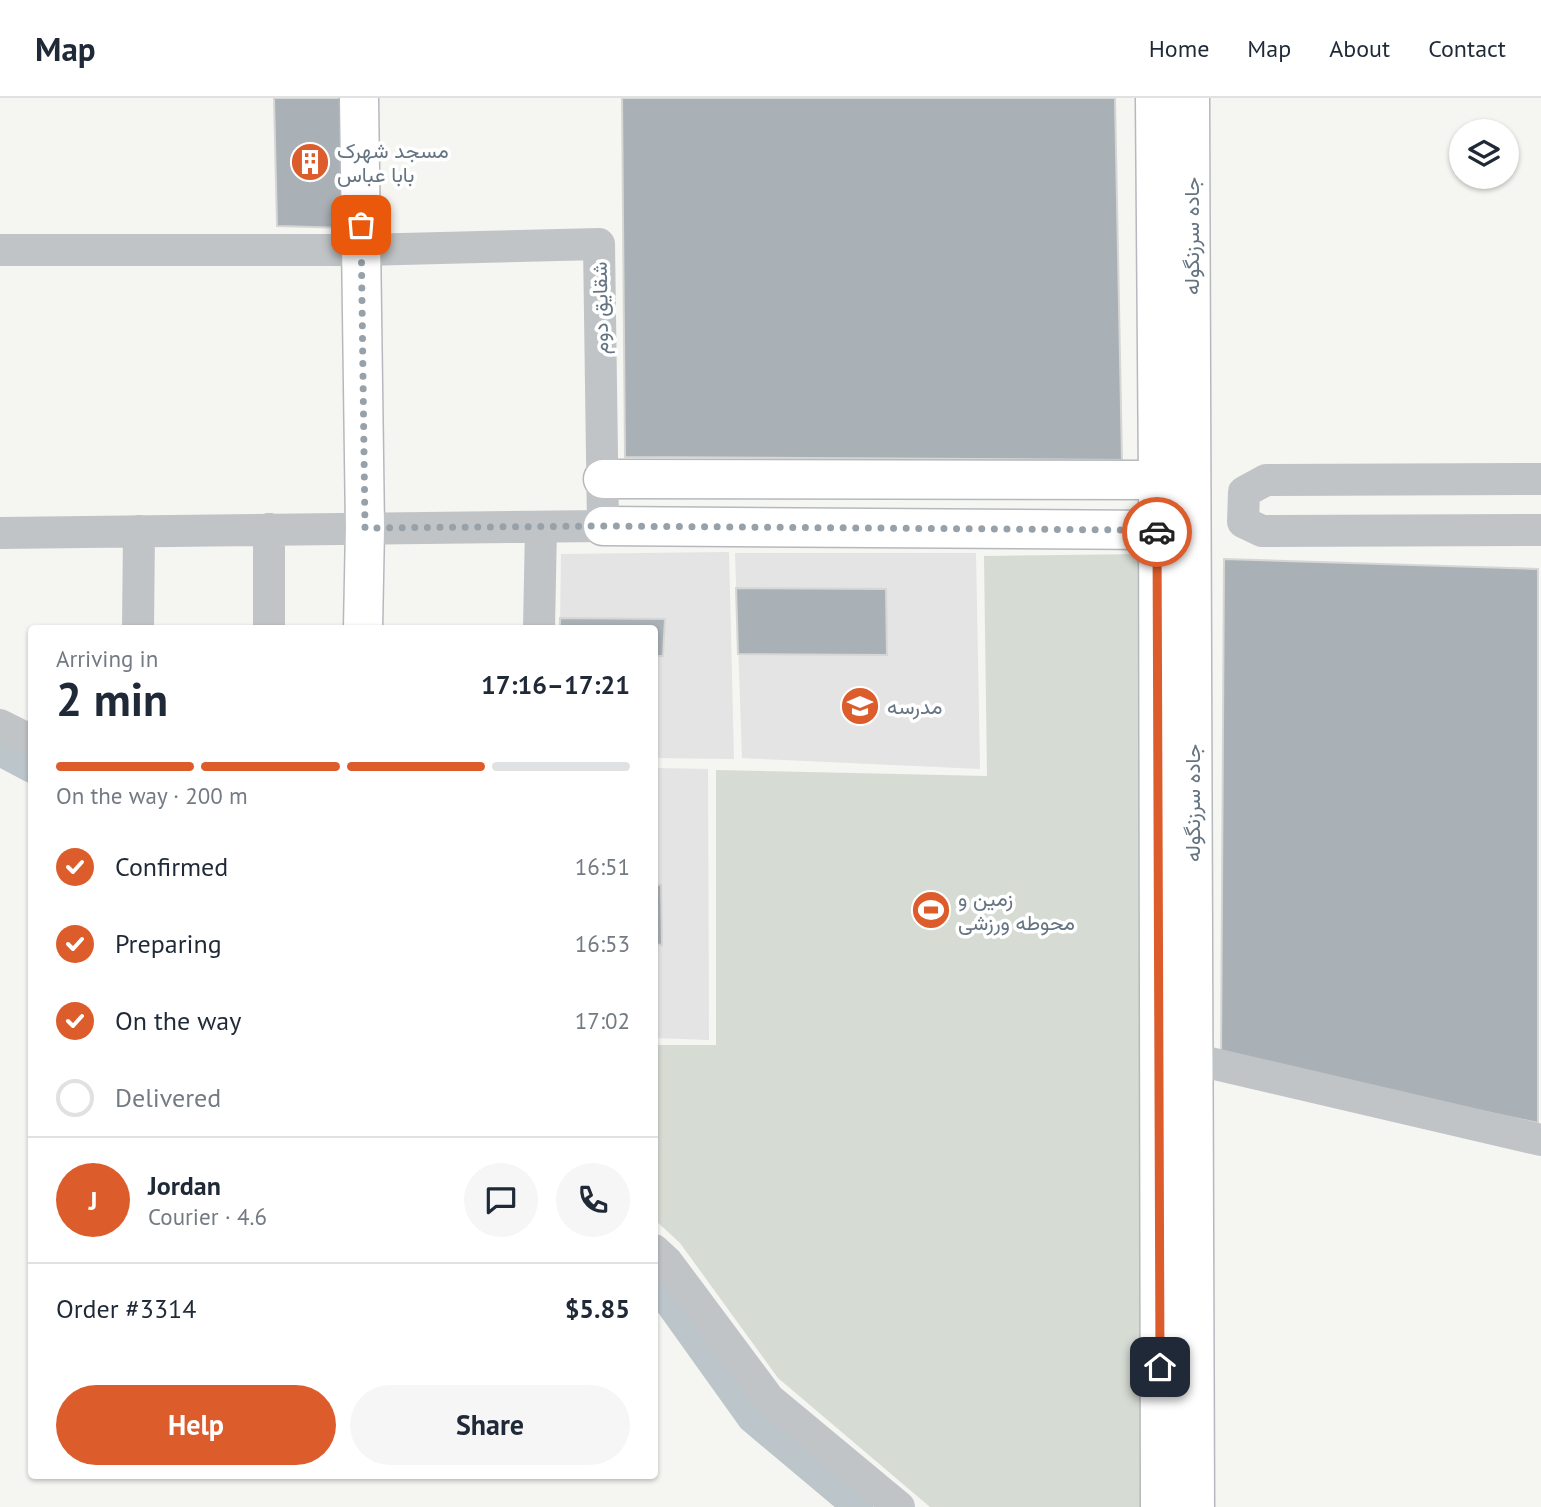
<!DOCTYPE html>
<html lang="en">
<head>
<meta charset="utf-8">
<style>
	:root { --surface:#fff; --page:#f6f6f7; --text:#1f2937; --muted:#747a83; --line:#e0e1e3; --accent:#dc5d2b }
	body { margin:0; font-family:"PT Sans",Vazirmatn,sans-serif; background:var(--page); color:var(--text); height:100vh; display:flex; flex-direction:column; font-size:26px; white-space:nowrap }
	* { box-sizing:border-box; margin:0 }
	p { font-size:23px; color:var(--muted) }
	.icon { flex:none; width:38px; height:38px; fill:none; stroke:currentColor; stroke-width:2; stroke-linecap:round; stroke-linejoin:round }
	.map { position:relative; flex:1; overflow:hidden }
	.details { position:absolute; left:28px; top:527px; width:630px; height:854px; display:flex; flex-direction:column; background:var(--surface); border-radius:7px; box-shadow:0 2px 5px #0004 }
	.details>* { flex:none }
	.fabs { position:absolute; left:1449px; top:21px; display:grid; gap:14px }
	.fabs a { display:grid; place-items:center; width:70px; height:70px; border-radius:50%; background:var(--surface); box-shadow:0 2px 5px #0004; font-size:35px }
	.pin { position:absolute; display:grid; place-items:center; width:60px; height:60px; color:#fff; margin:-30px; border-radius:14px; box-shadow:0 4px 10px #0006 }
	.courier { position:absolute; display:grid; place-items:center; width:70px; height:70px; margin:-35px; border:5px solid #dc5d2b; border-radius:50%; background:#fff; color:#222; box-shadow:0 2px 9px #0007 }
	.headline em { font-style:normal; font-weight:700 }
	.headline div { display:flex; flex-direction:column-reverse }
	.headline { display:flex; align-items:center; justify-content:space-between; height:119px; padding:0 28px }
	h1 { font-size:46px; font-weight:700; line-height:52px }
	.bar { display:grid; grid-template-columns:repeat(4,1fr); gap:10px 7px; align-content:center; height:84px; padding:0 28px }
	.bar i { height:9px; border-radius:5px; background:var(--line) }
	.bar .on { background:var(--accent) }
	.bar p { grid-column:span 4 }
	.line { display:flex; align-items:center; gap:18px; padding:0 28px; border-top:2px solid var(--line) }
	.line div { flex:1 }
	.round { display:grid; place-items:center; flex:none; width:74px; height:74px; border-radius:37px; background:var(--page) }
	ol { padding:0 28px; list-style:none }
	li { display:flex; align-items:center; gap:21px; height:77px }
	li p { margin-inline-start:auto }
	li .icon { padding:7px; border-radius:50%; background:var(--accent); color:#fff; stroke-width:4 }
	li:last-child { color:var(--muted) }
	li i { width:38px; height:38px; border:4px solid var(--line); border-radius:50% }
	.primary-button { display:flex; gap:14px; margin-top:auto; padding:14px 28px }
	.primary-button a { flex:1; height:80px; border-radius:42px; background:var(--accent); color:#fff; font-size:28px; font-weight:700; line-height:80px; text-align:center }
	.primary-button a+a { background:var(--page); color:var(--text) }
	header { display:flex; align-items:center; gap:42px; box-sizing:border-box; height:98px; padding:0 35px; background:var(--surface); border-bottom:2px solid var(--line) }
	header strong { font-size:33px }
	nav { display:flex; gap:38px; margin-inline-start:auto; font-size:24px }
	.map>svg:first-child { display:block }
</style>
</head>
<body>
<header>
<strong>Map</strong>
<nav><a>Home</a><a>Map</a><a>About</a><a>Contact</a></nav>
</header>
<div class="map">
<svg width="1541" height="1409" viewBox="0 0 1541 1409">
	<rect width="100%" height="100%" fill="#f5f5f2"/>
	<path fill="#e3e4e3" d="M729,454L734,661L655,660L654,530H560L561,456Z
		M735,455H976L980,671L742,660Z
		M655,670L708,671L709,942L655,940Z"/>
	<path fill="#d6dcd3" d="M1146,456L1144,1409H930L778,1280L680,1145L655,1122V947H716V672L987,678L984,458Z"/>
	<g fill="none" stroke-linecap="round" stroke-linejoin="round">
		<path stroke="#bcc5ca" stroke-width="30" d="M0,653L32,670
			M654,1183L752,1320L858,1409"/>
	</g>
	<path fill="#aab1b6" stroke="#d6d7d4" stroke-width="2" d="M274,0H343L346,130L277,128Z
		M622,0H1115L1122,362L625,359Z
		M1224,461L1538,471V1025L1221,958Z
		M736,490L886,491L887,557L738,556Z
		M560,520L665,521L663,558H654V530H560Z
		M654,787H661L662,847L654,846Z"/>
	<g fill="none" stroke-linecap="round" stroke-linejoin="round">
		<g stroke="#b5b9be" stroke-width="41">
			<path id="secondary" d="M359,0L365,430L363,530
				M1155,0L1158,382L1160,1409
				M1190,0L1195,1409
				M603,381L1158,382
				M603,428L1158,432"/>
		</g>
		<path stroke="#c0c4c7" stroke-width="32" d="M0,152H362L599,146L603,428L0,435
			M1541,381L1266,382L1244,394L1243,424L1262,433L1541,432
			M138,530L139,433
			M269,530V431
			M539,530L541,429
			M0,627L32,643
			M1193,961L1541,1042
			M654,1152L667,1164L769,1301L899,1409"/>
		<use href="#secondary" stroke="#fff" stroke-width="38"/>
	</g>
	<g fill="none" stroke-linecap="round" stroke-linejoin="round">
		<path stroke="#97a1a9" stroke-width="7" stroke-dasharray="0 12.6" d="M361,127L365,430L603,428L1130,432H1157V434"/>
		<path stroke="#dc5d2b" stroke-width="9" d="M1157,434L1160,1269"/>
	</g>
	<defs>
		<g id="building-disc" transform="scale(2.0125)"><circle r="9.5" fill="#dc5d2b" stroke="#fff"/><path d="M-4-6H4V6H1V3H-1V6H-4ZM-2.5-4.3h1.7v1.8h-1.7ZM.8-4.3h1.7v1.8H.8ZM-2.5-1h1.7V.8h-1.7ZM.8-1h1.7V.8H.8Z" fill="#fff"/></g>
		<g id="school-disc" transform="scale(2.0125)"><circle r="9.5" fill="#dc5d2b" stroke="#fff"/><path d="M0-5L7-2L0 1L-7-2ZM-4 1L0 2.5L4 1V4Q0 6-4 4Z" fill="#fff"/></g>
		<g id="stadium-disc" transform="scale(2.0125)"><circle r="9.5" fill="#dc5d2b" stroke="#fff"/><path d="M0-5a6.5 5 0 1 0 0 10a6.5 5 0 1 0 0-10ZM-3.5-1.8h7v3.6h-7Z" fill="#fff"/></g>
	</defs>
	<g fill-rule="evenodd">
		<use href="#building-disc" x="310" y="64"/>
		<use href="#school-disc" x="860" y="608"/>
		<use href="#stadium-disc" x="931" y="812"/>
	</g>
	<g text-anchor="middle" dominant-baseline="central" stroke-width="7" stroke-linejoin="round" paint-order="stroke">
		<g font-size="21" fill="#657482" stroke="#fff" text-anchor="start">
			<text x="337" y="52">مسجد شهرک<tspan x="337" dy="24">بابا عباس</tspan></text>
			<text x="887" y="608">مدرسه</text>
			<text x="958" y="800">زمین و<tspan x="958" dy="24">محوطه ورزشی</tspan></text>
		</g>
		<g font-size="21" fill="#657482" stroke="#fff">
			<text transform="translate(1191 138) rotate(-90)">جاده سرزنگوله</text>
			<text transform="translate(600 210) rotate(-91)">شقایق دوم</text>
			<text transform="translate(1192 705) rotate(-90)">جاده سرزنگوله</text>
		</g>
	</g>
</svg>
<div class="fabs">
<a><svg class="icon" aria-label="layers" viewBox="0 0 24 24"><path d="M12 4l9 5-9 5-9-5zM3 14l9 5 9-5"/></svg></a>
</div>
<div class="pin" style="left:361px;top:127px;background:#ea580c"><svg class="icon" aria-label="bag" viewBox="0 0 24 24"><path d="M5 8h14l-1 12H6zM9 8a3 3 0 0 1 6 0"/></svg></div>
<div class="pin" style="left:1160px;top:1269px;background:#1f2937"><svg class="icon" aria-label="home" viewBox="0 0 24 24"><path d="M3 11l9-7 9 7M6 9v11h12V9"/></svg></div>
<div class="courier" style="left:1157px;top:434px"><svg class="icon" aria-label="car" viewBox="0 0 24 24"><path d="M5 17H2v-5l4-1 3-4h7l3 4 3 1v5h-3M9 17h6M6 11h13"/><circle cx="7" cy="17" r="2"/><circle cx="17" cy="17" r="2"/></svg></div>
<section class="details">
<div class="headline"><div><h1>2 min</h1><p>Arriving in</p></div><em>17:16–17:21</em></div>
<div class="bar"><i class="on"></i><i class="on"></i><i class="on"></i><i></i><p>On the way · 200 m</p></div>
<ol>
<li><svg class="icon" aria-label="check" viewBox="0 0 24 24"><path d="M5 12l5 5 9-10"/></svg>Confirmed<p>16:51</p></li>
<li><svg class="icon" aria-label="check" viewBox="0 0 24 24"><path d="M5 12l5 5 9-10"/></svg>Preparing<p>16:53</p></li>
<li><svg class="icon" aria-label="check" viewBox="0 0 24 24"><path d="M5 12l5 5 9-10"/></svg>On the way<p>17:02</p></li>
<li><i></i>Delivered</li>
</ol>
<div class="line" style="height:126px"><b class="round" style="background:var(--accent);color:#fff">J</b><div><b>Jordan</b><p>Courier · 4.6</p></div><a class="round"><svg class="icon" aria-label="chat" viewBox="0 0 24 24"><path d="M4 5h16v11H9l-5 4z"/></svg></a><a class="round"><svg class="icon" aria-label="phone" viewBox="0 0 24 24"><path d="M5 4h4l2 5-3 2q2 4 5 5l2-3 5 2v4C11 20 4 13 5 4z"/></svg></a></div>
<div class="line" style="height:91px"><div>Order #3314</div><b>$5.85</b></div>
<div class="primary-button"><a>Help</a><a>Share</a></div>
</section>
</div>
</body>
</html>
